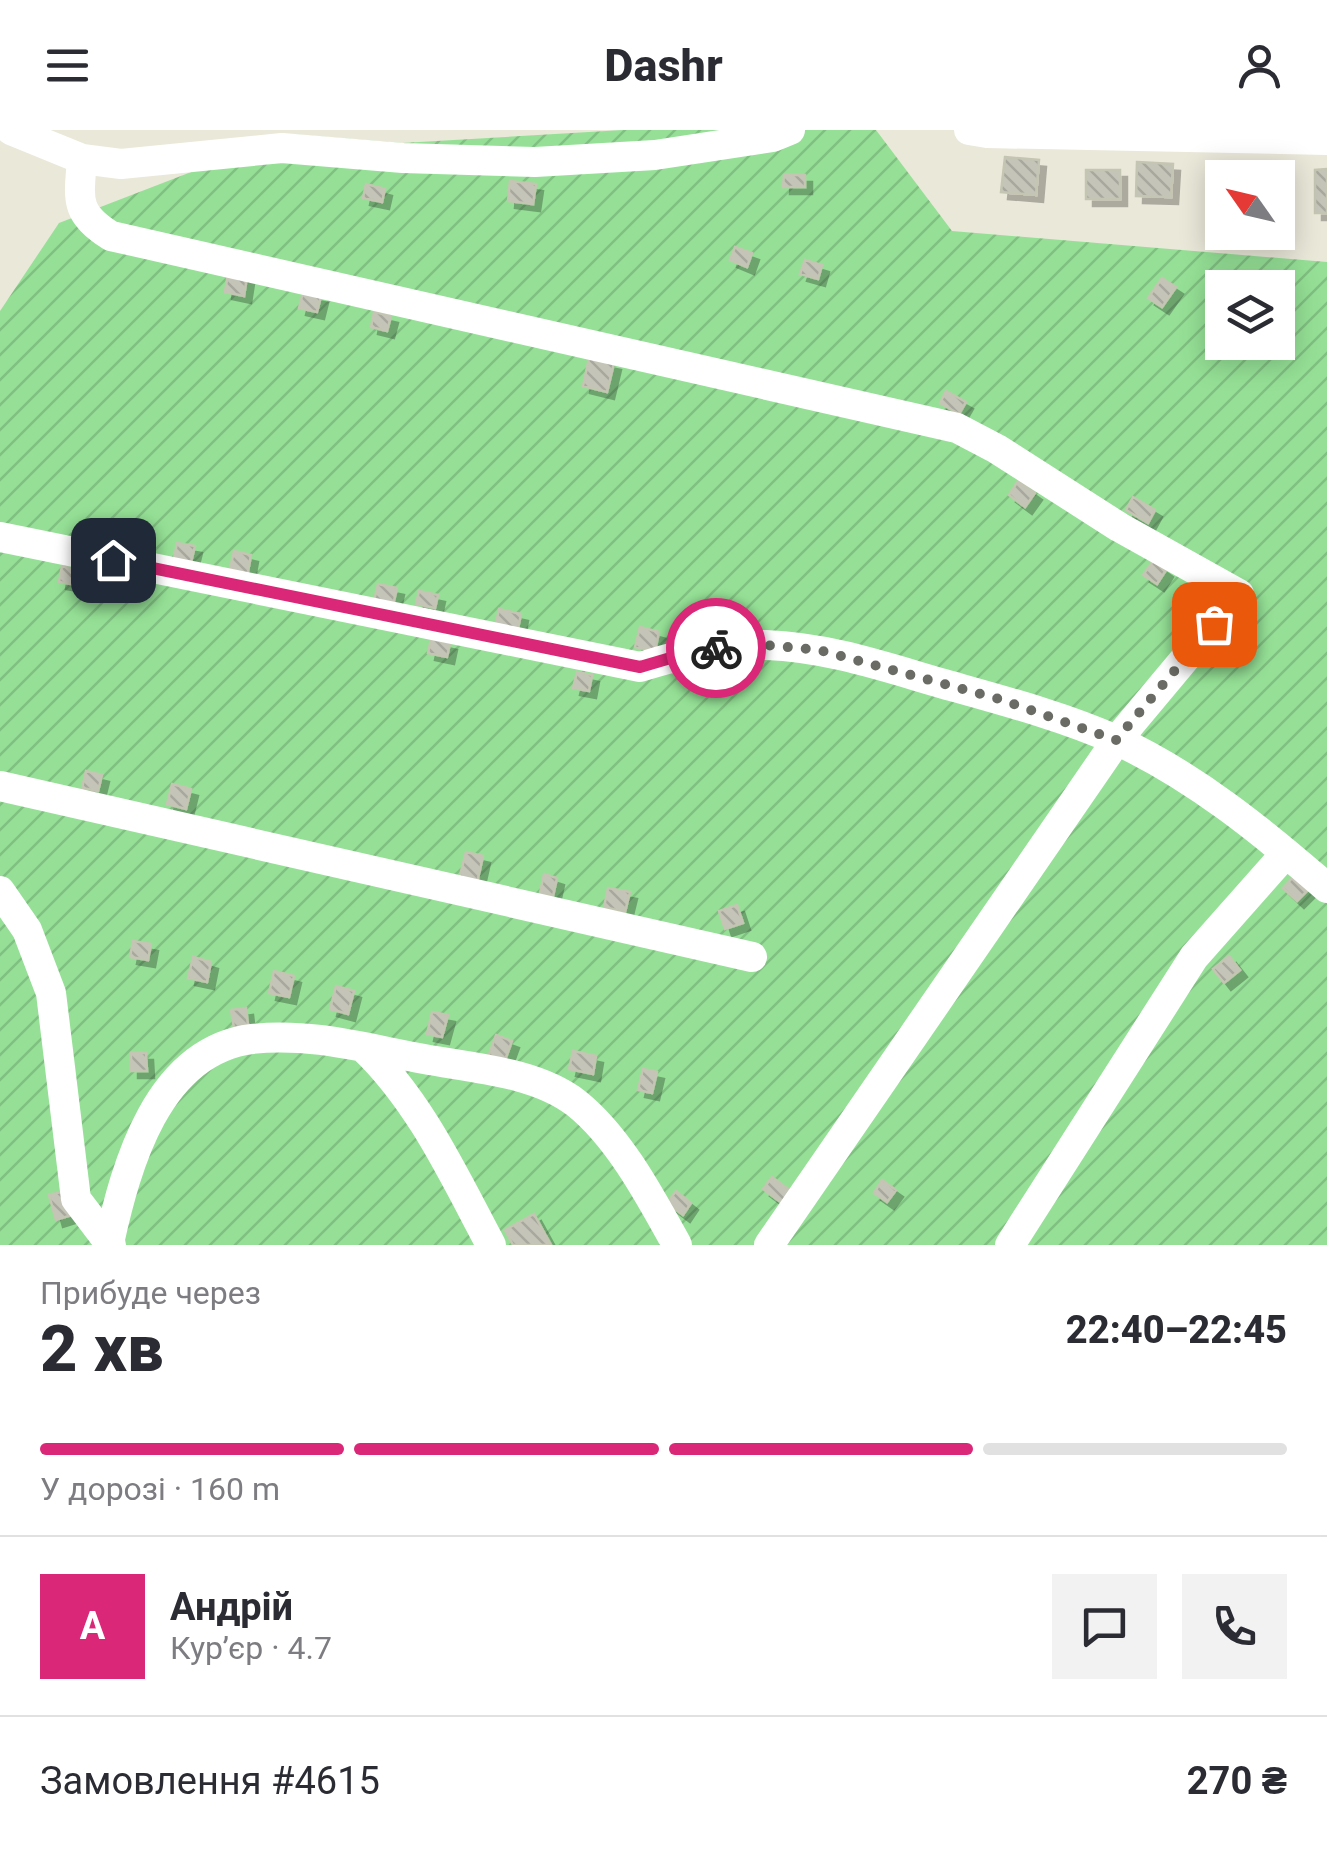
<!DOCTYPE html>
<html lang="uk">
<head>
<meta charset="utf-8">
<style>
	:root { --surface:#fff; --page:#f2f2f3; --text:#2b2b33; --muted:#7c7c81; --line:#e1e1e2; --accent:#db2777 }
	body { margin:0; font-family:Roboto,sans-serif; background:var(--page); color:var(--text); height:100vh; display:flex; flex-direction:column; font-size:38px; white-space:nowrap }
	* { box-sizing:border-box; margin:0 }
	p { font-size:32px; color:var(--muted) }
	.icon { flex:none; width:55px; height:55px; fill:none; stroke:currentColor; stroke-width:2; stroke-linecap:round; stroke-linejoin:round }
	.map { position:relative; height:1115px; overflow:hidden }
	.side { display:flex; flex-direction:column; background:var(--surface); flex:1 }
	.side>* { flex:none }
	.needle { width:65px; rotate:304deg }
	.tools { position:absolute; left:1205px; top:30px; display:grid; gap:20px }
	.tools a { display:grid; place-items:center; width:90px; height:90px; border-radius:0px; background:var(--surface); box-shadow:0 5px 25px #0003; font-size:50px }
	.pin { position:absolute; display:grid; place-items:center; width:85px; height:85px; color:#fff; margin:-42px; border-radius:20px; box-shadow:0 5px 15px #0006 }
	.courier { position:absolute; display:grid; place-items:center; width:100px; height:100px; margin:-50px; border:8px solid #db2777; border-radius:50%; background:#fff; color:#222; box-shadow:0 2px 12px #0007 }
	.summary em { font-style:normal; font-weight:800 }
	.summary div { display:flex; flex-direction:column-reverse }
	.summary { display:flex; align-items:center; justify-content:space-between; height:170px; padding:0 40px }
	h1 { font-size:65px; font-weight:800; line-height:75px }
	.bar { display:grid; grid-template-columns:repeat(4,1fr); gap:15px 10px; align-content:center; height:120px; padding:0 40px }
	.bar i { height:12px; border-radius:8px; background:var(--line) }
	.bar .on { background:var(--accent) }
	.bar p { grid-column:span 4 }
	.line { display:flex; align-items:center; gap:25px; padding:0 40px; border-top:2px solid var(--line) }
	.line div { flex:1 }
	.round { display:grid; place-items:center; flex:none; width:105px; height:105px; border-radius:0px; background:var(--page) }
	header { display:flex; justify-content:space-between; align-items:center; height:130px; padding:0 40px; background:var(--surface); font-size:45px; font-weight:800 }
	.map>svg:first-child { display:block }
</style>
</head>
<body>
<header><svg class="icon" aria-label="menu" viewBox="0 0 24 24"><path d="M4 6h16M4 12h16M4 18h16"/></svg>Dashr<svg class="icon" aria-label="person" viewBox="0 0 24 24"><circle cx="12" cy="8" r="4"/><path d="M4 21q1-7 8-7t8 7"/></svg></header>
<div class="map">
<svg width="1327" height="1115" viewBox="0 0 1327 1115">
	<defs>
		<pattern id="garden-furrows" width="10" height="10" patternUnits="userSpaceOnUse" patternTransform="scale(2.5)"><rect width="10" height="10" fill="#95e096"/><path d="M-1 1l2-2M0 10L10 0M9 11l2-2" fill="none" stroke="#80c081"/></pattern>
		<pattern id="building-back-hatch" width="6" height="6" patternUnits="userSpaceOnUse" patternTransform="scale(2.5)"><rect width="6" height="6" fill="#c5c4b8"/><path d="M-1 5l2 2M0 0l6 6M5-1l2 2" fill="none" stroke="#a9a89e"/></pattern>
		<filter id="shadow"><feDropShadow dx="7" dy="7" stdDeviation="0" flood-color="#0004"/></filter>
	</defs>
	<rect width="100%" height="100%" fill="#eae8d9"/>
	<path fill="url(#garden-furrows)" fill-rule="evenodd" d="M623,0H876L952,101L1327,132V1115H0V181L59,93L290,4L402,13ZM1222,158H1278V212H1222Z"/>
	<path fill="url(#building-back-hatch)" stroke="#c5c5b3" stroke-width="2.5" filter="url(#shadow)" d="M1005,27L1039,30L1036,65L1001,62Z
		M1137,32L1173,34L1171,67L1136,66Z
		M1220,32L1263,33V48H1222V97H1218Z
		M1327,39V83H1315V40Z
		M1086,40H1120V69H1086Z
		M784,45H805V57H783Z
		M510,51L536,54L533,74L508,71Z
		M366,54L385,59L382,72L363,68Z
		M735,117L752,123L747,137L730,130Z
		M805,130L822,135L818,149L800,144Z
		M228,143L247,147L244,166L225,162Z
		M1162,148L1176,157L1162,177L1148,168Z
		M303,162L321,166L317,182L299,178Z
		M374,182L391,186L387,201L371,197Z
		M589,228L614,233L607,262L583,256Z
		M946,261L966,272L959,284L940,273Z
		M1018,351L1035,363L1025,377L1009,365Z
		M1133,367L1155,380L1148,393L1126,380Z
		M177,413L195,416L191,432L174,428Z
		M234,421L251,425L247,447L229,443Z
		M1153,431L1166,440L1157,454L1143,445Z
		M62,436L81,441L77,455L59,452Z
		M378,454L397,458L393,475L374,471Z
		M419,461L438,465L435,478L416,474Z
		M499,479L521,484L517,503L495,498Z
		M640,497L659,502L655,521L635,517Z
		M431,509L450,513L447,527L428,523Z
		M577,542L592,545L589,561L573,558Z
		M86,641L102,645L98,661L82,658Z
		M172,654L191,659L186,679L167,674Z
		M466,722L483,726L477,753L459,749Z
		M544,744L557,748L553,766L540,763Z
		M1295,745L1309,759L1297,771L1283,758Z
		M608,758L630,762L625,782L604,777Z
		M737,775L743,793L725,799L719,781Z
		M133,811L151,814L148,830L130,827Z
		M1229,826L1240,840L1224,853L1213,839Z
		M193,827L211,832L207,852L188,848Z
		M274,841L294,846L289,867L269,863Z
		M336,856L354,861L348,884L330,879Z
		M246,878L248,895L234,898L231,880Z
		M432,882L448,885L442,907L427,904Z
		M496,905L512,911L504,933L488,927Z
		M573,921L596,926L593,944L569,939Z
		M131,923H146L147,941H131Z
		M643,939L657,942L652,963L638,960Z
		M772,1047L796,1065L787,1077L763,1059Z
		M882,1050L896,1060L887,1072L874,1063Z
		M69,1060L75,1084L56,1090L49,1065Z
		M676,1061L691,1073L683,1085L667,1073Z
		M534,1084L551,1115H513L505,1100Z"/>
	<g fill="none" stroke-linecap="round" stroke-linejoin="round">
		<path stroke="#fff" stroke-width="30" d="M11,0L82,29L121,34L282,18L403,28L535,32L655,25L773,7L790,0
			M969,0L987,3L1327,10
			M82,29C79,69 74,83 111,106L957,298L997,319L1119,397L1239,464L1117,610L769,1115
			M0,407L640,537C682,524 722,514 766,515C827,517 885,537 944,554C1001,570 1062,586 1116,610C1194,646 1263,702 1327,758
			M0,656L752,827
			M0,761L27,800L51,863L76,1069L111,1115
			M363,917C420,971 454,1046 491,1115
			M109,1113C126,1036 157,921 252,909C310,902 368,919 424,929C473,938 536,942 576,973C619,1007 651,1068 677,1115
			M1010,1115L1194,827L1286,723"/>
	</g>
	<g fill="none" stroke-linecap="round" stroke-linejoin="round">
		<path stroke="#6b6b65" stroke-width="10" stroke-dasharray="0 18" d="M716,518L765,515L819,520L999,569L1116,610L1214,494"/>
		<path stroke="#db2777" stroke-width="12" d="M113,430L640,537L701,519L716,518"/>
	</g>
</svg>
<div class="tools">
<a><svg class="needle" viewBox="-14 -14 28 28"><path d="M0-13l5 13h-10z" fill="#e53935"/><path d="M0 13l5-13h-10z" fill="#7c7c81"/></svg></a>
<a><svg class="icon" aria-label="layers" viewBox="0 0 24 24"><path d="M12 4l9 5-9 5-9-5zM3 14l9 5 9-5"/></svg></a>
</div>
<div class="pin" style="left:1214px;top:494px;background:#ea580c"><svg class="icon" aria-label="bag" viewBox="0 0 24 24"><path d="M5 8h14l-1 12H6zM9 8a3 3 0 0 1 6 0"/></svg></div>
<div class="pin" style="left:113px;top:430px;background:#1f2937"><svg class="icon" aria-label="home" viewBox="0 0 24 24"><path d="M3 11l9-7 9 7M6 9v11h12V9"/></svg></div>
<div class="courier" style="left:716px;top:518px"><svg class="icon" aria-label="bike" viewBox="0 0 24 24"><circle cx="6" cy="16" r="4"/><circle cx="18" cy="16" r="4"/><path d="M6 16l4-8h5l3 8M10 8l3 8H6M13 5h3"/></svg></div>
</div>
<section class="side">
<div class="summary"><div><h1>2 хв</h1><p>Прибуде через</p></div><em>22:40–22:45</em></div>
<div class="bar"><i class="on"></i><i class="on"></i><i class="on"></i><i></i><p>У дорозі · 160 m</p></div>
<div class="line" style="height:180px"><b class="round" style="background:var(--accent);color:#fff">А</b><div><b>Андрій</b><p>Кур’єр · 4.7</p></div><a class="round"><svg class="icon" aria-label="chat" viewBox="0 0 24 24"><path d="M4 5h16v11H9l-5 4z"/></svg></a><a class="round"><svg class="icon" aria-label="phone" viewBox="0 0 24 24"><path d="M5 4h4l2 5-3 2q2 4 5 5l2-3 5 2v4C11 20 4 13 5 4z"/></svg></a></div>
<div class="line" style="height:130px"><div>Замовлення #4615</div><b>270 ₴</b></div>
</section>
</body>
</html>
